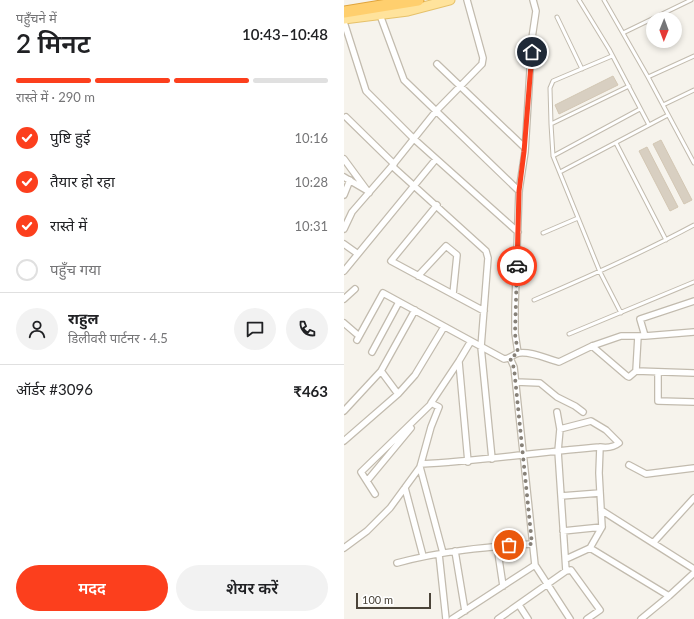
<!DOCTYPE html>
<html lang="hi">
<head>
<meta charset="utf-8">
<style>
	:root { --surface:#fff; --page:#f2f2f2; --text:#202124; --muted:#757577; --line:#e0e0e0; --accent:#fc3f1d }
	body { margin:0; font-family:Lato,"Noto Sans Devanagari",sans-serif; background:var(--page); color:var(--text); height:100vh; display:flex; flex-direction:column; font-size:15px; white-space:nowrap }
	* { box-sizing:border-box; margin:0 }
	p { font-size:13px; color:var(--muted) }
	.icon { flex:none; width:22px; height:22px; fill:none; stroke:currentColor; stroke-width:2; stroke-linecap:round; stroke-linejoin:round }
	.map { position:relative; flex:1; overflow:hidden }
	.side { display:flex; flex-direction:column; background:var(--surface); width:344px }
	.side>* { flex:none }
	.needle { width:26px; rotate:181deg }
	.fabs { position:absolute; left:302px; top:12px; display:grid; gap:8px }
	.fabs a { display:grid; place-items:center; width:36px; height:36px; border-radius:50%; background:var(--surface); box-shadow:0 2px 6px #0003; font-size:20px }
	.scale { position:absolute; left:12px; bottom:10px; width:75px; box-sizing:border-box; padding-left:4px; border:2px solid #4b4439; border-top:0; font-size:11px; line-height:14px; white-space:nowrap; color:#4b4439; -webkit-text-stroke:3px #fff; paint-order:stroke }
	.pin { position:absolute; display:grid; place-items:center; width:34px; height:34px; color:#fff; margin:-17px; border:2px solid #fff; border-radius:50%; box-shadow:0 1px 4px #0007 }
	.courier { position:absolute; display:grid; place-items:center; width:40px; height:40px; margin:-20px; border:3px solid #fc3f1d; border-radius:50%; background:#fff; color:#222; box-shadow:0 1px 5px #0007 }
	.overview em { font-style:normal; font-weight:600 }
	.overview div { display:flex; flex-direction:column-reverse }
	.overview { display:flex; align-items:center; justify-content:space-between; height:68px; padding:0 16px }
	h1 { font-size:26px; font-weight:600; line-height:30px }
	.bar { display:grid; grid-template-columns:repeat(4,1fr); gap:6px 4px; align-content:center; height:48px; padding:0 16px }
	.bar i { height:5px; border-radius:3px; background:var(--line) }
	.bar .selected { background:var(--accent) }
	.bar p { grid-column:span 4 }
	.line { display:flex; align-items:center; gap:10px; padding:0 16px; border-top:1px solid var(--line) }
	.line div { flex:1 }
	.round { display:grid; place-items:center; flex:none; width:42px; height:42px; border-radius:21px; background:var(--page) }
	ol { padding:0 16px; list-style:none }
	li { display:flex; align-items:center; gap:12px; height:44px }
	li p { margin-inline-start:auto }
	li .icon { padding:4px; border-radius:50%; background:var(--accent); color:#fff; stroke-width:4 }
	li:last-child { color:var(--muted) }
	li i { width:22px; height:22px; border:2px solid var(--line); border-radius:50% }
	.action { display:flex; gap:8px; margin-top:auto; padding:8px 16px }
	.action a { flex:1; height:46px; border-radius:24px; background:var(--accent); color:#fff; font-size:16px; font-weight:600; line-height:46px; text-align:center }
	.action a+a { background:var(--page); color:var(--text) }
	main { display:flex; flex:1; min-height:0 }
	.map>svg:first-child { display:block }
</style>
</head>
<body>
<main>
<section class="side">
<div class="overview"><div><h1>2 मिनट</h1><p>पहुँचने में</p></div><em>10:43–10:48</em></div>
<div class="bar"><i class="selected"></i><i class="selected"></i><i class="selected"></i><i></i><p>रास्ते में · 290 m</p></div>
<ol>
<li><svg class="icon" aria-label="check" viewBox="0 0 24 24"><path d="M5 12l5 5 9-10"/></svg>पुष्टि हुई<p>10:16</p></li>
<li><svg class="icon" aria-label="check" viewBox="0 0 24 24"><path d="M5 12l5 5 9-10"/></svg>तैयार हो रहा<p>10:28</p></li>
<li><svg class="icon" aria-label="check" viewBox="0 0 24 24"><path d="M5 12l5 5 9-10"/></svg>रास्ते में<p>10:31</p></li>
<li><i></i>पहुँच गया</li>
</ol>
<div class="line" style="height:72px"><a class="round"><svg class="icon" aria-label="person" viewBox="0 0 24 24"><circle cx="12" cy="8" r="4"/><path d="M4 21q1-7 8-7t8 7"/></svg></a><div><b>राहुल</b><p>डिलीवरी पार्टनर · 4.5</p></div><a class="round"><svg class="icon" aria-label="chat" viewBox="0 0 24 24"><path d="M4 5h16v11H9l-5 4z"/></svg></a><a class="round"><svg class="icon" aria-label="phone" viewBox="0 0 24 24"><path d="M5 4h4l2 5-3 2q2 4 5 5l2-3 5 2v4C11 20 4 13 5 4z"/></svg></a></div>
<div class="line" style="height:52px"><div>ऑर्डर #3096</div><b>₹463</b></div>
<div class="action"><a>मदद</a><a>शेयर करें</a></div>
</section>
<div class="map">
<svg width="350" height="619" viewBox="0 0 350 619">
	<rect width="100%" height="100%" fill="#f6f3ec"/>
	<path fill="#d8cfc1" stroke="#d3c7b4" d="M269,76L274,85L215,114L211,105Z
		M317,140L348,200L340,204L309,144Z
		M303,147L334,207L326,211L295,151Z"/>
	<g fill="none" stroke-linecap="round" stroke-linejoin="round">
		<g stroke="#c2bbae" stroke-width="5">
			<path id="lane" d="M235,0L265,49L305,125
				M260,0L304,77L350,163
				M213,17L238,69
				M279,33L347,0
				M268,56L209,81L206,88L207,124L285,86
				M304,77L350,56
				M319,105L350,90
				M207,124L209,156L256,272L277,313
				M272,143L322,240
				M209,156L296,109
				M216,172L324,115
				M199,233L234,218
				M190,300C244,277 298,253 350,225
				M225,334L350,282"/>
		</g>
		<g stroke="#c2bbae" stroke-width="8">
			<path id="street" d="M123,0L139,58L138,64L92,111L48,166L142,251L144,258L137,347L148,459
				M36,15L60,80L175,191
				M0,22L22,91L70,139L174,232
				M93,64L181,148
				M2,117L50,164
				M0,159L25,193
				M0,177L22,190
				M0,195L6,180
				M93,205L47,261L140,311
				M0,229L8,212L48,166
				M0,244L14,254
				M0,271L92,159
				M74,276L102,246L113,255L109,294
				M0,299L11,289
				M0,323L15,336
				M301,336L296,319L350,301
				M13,340L39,293L160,359C166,359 169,354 175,353C187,351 203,359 215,362L248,346L277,336H301L350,332
				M248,346L283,376L285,377L292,371L350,373
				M28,352L55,302
				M174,353L171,333V307L175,191L181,152L188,38L192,11L189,0
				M166,358L170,367L191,565L226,619
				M115,362L124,462
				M292,371L294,336
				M314,373V401L350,402
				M172,382L196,383L213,397L231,406L239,412
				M54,394L37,371L71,310
				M0,411L37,371
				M213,412L216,429L214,451L222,571
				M216,429L247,421L262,430L275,443C269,448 263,448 256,447
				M0,441L54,394L71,375L100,327
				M77,464C137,461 196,452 256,447L255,473L258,527L219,531
				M285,465L302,474L350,468
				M76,467L99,553
				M23,481L67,428
				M61,488L79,556
				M31,494L17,472L86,405
				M217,496L256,493
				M257,510L350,569
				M309,543L350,498
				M153,546L159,586
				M0,548L23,531L46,508L76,467L87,427L95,407L87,403L115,361L127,341
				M246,548L325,596
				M111,551L121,611
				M95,554L102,619
				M222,559L246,548L258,527
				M53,563C97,551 142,547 188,544
				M175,605L184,619
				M108,619L191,565
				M154,619L222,571L227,570L256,610L243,619
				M297,619L325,596L350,573"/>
		</g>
		<g stroke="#e6c16a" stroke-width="11">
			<path id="primary" d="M0,19L64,11L106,0"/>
		</g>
		<g stroke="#e0a43c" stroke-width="13">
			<path id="highway" d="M0,12L74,0"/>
		</g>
		<use href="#lane" stroke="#fff" stroke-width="3"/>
		<use href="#street" stroke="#fff" stroke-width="5.5"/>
		<use href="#primary" stroke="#ffe39c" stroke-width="9"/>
		<use href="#highway" stroke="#ffcf6e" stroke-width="11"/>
	</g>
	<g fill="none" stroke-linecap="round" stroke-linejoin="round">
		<path stroke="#878178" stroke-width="4" stroke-dasharray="0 7.2" d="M165,545L188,544L170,368L166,358L174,353L171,334L173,266"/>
		<path stroke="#fc3f1d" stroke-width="5" d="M173,266L175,191L180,152L188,52"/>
	</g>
</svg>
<div class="fabs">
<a><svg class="needle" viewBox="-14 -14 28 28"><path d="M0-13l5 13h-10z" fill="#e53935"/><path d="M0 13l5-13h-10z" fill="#757577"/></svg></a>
</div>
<div class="scale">100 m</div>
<div class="pin" style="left:165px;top:545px;background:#ea580c"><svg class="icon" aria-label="bag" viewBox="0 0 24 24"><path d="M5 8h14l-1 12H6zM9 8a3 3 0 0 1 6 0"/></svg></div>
<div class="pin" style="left:188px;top:52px;background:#1f2937"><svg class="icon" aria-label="home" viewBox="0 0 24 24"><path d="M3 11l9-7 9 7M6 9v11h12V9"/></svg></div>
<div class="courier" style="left:173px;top:266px"><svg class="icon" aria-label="car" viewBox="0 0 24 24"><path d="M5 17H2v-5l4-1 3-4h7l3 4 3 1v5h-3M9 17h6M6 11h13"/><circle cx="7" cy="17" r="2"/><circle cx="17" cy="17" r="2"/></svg></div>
</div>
</main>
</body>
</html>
